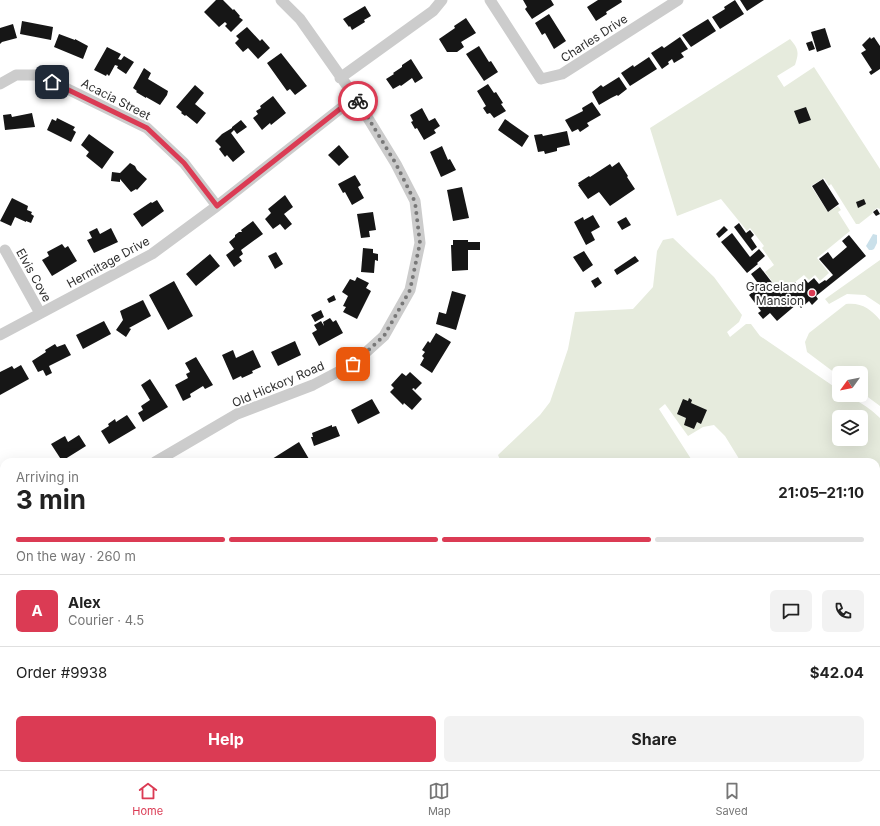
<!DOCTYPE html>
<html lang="en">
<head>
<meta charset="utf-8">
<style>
	:root { --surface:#fff; --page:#f2f2f2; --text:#222; --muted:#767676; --line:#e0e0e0; --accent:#db3b54 }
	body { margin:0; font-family:Inter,sans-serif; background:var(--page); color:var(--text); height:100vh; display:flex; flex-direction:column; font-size:15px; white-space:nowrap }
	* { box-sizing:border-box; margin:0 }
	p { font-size:13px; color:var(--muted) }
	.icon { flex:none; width:22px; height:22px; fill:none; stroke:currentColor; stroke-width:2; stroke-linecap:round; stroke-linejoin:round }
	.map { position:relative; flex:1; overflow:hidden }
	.details { position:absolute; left:0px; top:458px; width:880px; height:312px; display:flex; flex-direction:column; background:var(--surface); border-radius:12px 12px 0 0; box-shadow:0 4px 16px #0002 }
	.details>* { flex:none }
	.needle { width:26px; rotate:237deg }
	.buttons { position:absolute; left:832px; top:366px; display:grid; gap:8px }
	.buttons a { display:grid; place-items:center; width:36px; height:36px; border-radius:6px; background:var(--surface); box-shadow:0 4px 16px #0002; font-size:20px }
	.pin { position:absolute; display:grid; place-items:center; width:34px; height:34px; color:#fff; margin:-17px; border-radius:8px; box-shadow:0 2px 6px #0006 }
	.courier { position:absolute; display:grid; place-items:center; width:40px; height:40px; margin:-20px; border:3px solid #db3b54; border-radius:50%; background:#fff; color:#222; box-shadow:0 1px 5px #0007 }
	.summary em { font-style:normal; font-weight:700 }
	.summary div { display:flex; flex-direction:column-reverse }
	.summary { display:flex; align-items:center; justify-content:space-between; height:68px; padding:0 16px }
	h1 { font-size:26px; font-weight:700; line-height:30px }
	.bar { display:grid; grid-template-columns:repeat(4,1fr); gap:6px 4px; align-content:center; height:48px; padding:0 16px }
	.bar i { height:5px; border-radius:3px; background:var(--line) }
	.bar .current { background:var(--accent) }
	.bar p { grid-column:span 4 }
	.line { display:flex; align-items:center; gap:10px; padding:0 16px; border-top:1px solid var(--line) }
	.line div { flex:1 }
	.round { display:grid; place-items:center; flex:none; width:42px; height:42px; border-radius:6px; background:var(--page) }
	.action { display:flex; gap:8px; margin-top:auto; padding:8px 16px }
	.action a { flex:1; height:46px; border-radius:6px; background:var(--accent); color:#fff; font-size:16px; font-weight:700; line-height:46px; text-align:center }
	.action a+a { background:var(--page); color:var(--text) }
	.dock { display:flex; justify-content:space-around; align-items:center; height:56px; border-top:1px solid var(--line); background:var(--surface); font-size:11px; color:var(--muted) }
	.dock a { display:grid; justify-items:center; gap:2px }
	.dock .current { color:var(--accent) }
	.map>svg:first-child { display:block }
</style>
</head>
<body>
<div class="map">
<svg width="880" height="770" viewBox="0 0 880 770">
	<rect width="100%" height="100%" fill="#fff"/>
	<path fill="#e6ebdd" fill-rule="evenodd" d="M790,39C799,49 799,53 795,65L777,76L784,87L814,67L880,169V209L877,208L872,212L873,213L859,224H856L831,184L829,186L824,178L811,186L828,212L838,206L841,210L838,212L850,231L817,258L829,273L820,281L815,275L809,280L804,275L781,293L765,272L774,265L762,248L764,246L750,228L747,231L721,199L677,216L650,128Z
		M673,238L714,277L742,315L739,322L727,332L730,337L746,324H751L760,336L839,390V395C852,395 871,409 880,418V560L876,563V462H741L725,436L714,425L703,427L688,436L665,404L659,409L693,462H501L498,455L540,415L550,402L568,349L575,312L633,309L653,287L657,251L663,240ZM839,417H861V439H839Z
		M880,260V305L865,295L847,294L829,304L825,299Z
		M846,304C861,302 871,309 880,320V406L861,392V373H839V376L807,352L805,342L809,333Z
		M415,766H431L439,770H408Z"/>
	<path fill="#cae0ea" d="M873,234L877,235V243L874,249L872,250H869L866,246Z"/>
	<path fill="#161616" d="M216,0H223L233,10L234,9L240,16L239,17L243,20L231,32L225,26L227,24L225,22L219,27L204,12Z
		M523,0H551L554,5L532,19L525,9L527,7Z
		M598,0H621L622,2L606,12L607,14L596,21L587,7Z
		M735,0L744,14L720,29L712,17L725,9L724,7Z
		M740,0H764L747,11Z
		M365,6L371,16L364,20L365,22L352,30L350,26L349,27L343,19Z
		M549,14L566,41L554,49L545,33L542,35L535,23Z
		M466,18L476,33L461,42L464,47L457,52H447L439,39L455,28L454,26Z
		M708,19L716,31L691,47L682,35Z
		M22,21L53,27L51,40L20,34Z
		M13,24L17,38L2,42L0,44V28Z
		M247,27L260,41L262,39L270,48L258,59L248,48L243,52L235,43L239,39L236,36Z
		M825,28L831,47L817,52L811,32Z
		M59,34L75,40V39L88,46L83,59L54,47Z
		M680,37L688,49L681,53L684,57L674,63L672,59L668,62L669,64L662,69L651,53L662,46L664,48Z
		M870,37L871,39L874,37L880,46V69L871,75L869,72L872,70L861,53L866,50L862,45Z
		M812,41L815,49L809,51L806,43Z
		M479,46L489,62L491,61L498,72L484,81L466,54Z
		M107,47L121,54L118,59L121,60L124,56L134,62L126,74L117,68L118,66L115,65L109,76L107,74L106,76L94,70Z
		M281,53L307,86L295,95L290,89L287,91L267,63Z
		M649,57L657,69L630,86L621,73L633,65L634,67Z
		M411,59L423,78L415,83L412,78L401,86L400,85L393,89L386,79L394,74L393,73L402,67V65Z
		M144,68L151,73L148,79L168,91L167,95L160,105L146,97V98L136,92L137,91L133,88Z
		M619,77L627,89L618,96L617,95L611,98L599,105L592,92L601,85L603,87Z
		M488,84L494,93L496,92L503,103L501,104L506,111L494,118L490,113L487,114L483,108L486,106L477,91Z
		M195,85L204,93L195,104L206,113L197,124L186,115L185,116L181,113L182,112L176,107Z
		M273,96L286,113L271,125L270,123L262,130L253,118L258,114L256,111L261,108L260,106Z
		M592,102L601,115L587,123L589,126L580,132L578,129L572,132L565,120L583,111L582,108Z
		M806,107L811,120L799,124L794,111Z
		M422,108L429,121L435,118L440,126L434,130L436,133L424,140L417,128L415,129L411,122L413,121L410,115Z
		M32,113L35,127L5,130L3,115L11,114L12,117Z
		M57,118L75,127L73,130L76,132L71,142L47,130L52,119L56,121Z
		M505,119L529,136L522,147L498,130Z
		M241,120L247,127L237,134L234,130L231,133L245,152L233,162L227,155L225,157L219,149L221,147L215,141L222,134L232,128V127Z
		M567,131L570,145L557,148V151L545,154L544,151L538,152L534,135L542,134L543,136Z
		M89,134L114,152L102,169L86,156L89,152L81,145Z
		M339,145L349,157L339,166L328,155Z
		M442,146L448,160L450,159L456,170L441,177L430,152Z
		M619,162L628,176L627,177L635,189L610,206L599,192L588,199L578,185H579L578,183L589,176L590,177L610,164L612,167Z
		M130,163L135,166L137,170L147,179L137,190L136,189L131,192L120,179V182L111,181L112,172L120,173Z
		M355,175L361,185L358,187L364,198L352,205L345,192L343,193L338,184Z
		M823,179L839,204L828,212L812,186Z
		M462,187L469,218L453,221L447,190Z
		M285,195L293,207L284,214L292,224L285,230L280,224L273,229L265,219L271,213L268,209Z
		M12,198L28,206L27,210L32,212L31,214L34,216L31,223L26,221V222L15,217L11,226L0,221Z
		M864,199L866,204L858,208L856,202Z
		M157,200L164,211L142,227L133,214L151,202L152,203Z
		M877,209L880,214L876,216L873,212Z
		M373,212L376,230L369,231L370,237L361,238L357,214Z
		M593,215L600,227L591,232L595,240L586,245L574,222L583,217L584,220Z
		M626,217L631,225L622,230L617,222Z
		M253,221L263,234L241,250L243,254L239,257L242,261L234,267L226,255L234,249L229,242L235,237V235L239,232H242L241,230Z
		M739,223L746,233L750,230L754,235L751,238L757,247L752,251L734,227Z
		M724,226L728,230L719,238L716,234Z
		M97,228L100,234L111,228L118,242L94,253L87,240L92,238L89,232Z
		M732,233L750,257L759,249L765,256L757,263L758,264L747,273L721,242Z
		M849,235L866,256L816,296L818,299L812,305L809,301L801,308L797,304L777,321L770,313L763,319L758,313L761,311L749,295L760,286L751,274L760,267L781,294L795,282L798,285L805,279L808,283L814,278L819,284L825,280L826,281L833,275L819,259L828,252L833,259L847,247L842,241Z
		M453,240H468V242H480V250H468V270L452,271L451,245H453Z
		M62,244L65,248L68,246L77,261L52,276L42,260L49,256L47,252Z
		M363,248L373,249V253L378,254V261L375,260L374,273L361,272Z
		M584,251L593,265L583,272L573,257Z
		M276,252L283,264L275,269L268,256Z
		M210,254L220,266L196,286L186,274Z
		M635,256L639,261L617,275L614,270Z
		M357,277L369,283L366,288L371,291L357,319L343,312L346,307L343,306L348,296L342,292L350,279L355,281Z
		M598,277L602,283L595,288L591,281Z
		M174,281L193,316L168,330L149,295Z
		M452,291L466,295L456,330L436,324L439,312L446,314Z
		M334,295L336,300L329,303L327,299Z
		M143,300L151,316L129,328L131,329L126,337L116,330L123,320L120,311Z
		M321,310L324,317L315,322L311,315Z
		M330,318L333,322L336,320L343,333L319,346L312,333L317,330L314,325L321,321L324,326L323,322Z
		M104,321L111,334L83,349L76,335Z
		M436,333L451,342L432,373L420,365L424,358L422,356L425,352L422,350L428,341L430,343Z
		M295,341L301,355L278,366L271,352Z
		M55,344L57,347L65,344L71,355L49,366L52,373L46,376L43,370L38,372L32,361L46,352L45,350Z
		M233,350L236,358L253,350L261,367L252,371L253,373L242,378L241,376L233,380L222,355Z
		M196,357L213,385L205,389L203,386L190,394L191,397L183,401L175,385L188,378L186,374L190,372L185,363Z
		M21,365L29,379L0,395V372L12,366L14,369Z
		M410,372L422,383L415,390L414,388L412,389L422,399L412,410L404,403L403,405L390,392L394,388L391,385L402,373L406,376Z
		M150,379L168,407L143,422L138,413L143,410L141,406L150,400L141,385Z
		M689,398L692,400L691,403L707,410L701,424L697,422L694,429L684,425L686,418L677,414L683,399L688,401Z
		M372,399L380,413L358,424L351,410Z
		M127,415L136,428L109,444L101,431L109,426L108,424L115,419L116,422Z
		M332,425V427L336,426L340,436L314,446L311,437H313L312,433Z
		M79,435L86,446L62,461L51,444L65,436L68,442Z
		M299,442L309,459L306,460L307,462H274L272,459Z
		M0,560L4,563V575L0,578Z
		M0,732L4,743V748L0,750Z
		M122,766H141L144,770H124Z
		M269,766H322L324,770H272Z
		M700,766H713L716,770H694Z"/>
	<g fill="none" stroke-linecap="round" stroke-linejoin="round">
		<path stroke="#ccc" stroke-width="11" d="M490,0L541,79L562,74L678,0
			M340,78L433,11L442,0
			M0,84L16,75H39L147,128L184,163L217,206
			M5,250L40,313
			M0,335L152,254L217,206L355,97
			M155,462L237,414L313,385L353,364L384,336L410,290L420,243L415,201L396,164L355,97L300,19L281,0
			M77,766L79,770"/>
		<path stroke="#a7a7a7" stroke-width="17" d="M876,590L880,587
			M876,611L880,608
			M611,770L617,766"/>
	</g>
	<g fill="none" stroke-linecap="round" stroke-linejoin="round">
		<path stroke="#787878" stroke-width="4" stroke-dasharray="0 7.2" d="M353,364L384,336L410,290L420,243L415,202L396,164L358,101"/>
		<path stroke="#db3b54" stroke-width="5" d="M52,82L147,128L184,163L217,206L355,97L358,101"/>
	</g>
	<circle fill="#db3b54" stroke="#fff" stroke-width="1.5" cx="812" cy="293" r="4"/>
	<g text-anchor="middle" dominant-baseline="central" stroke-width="4" stroke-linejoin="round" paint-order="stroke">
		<g font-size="12" fill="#2f2f2f" stroke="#fff">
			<text transform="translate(594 38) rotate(-33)">Charles Drive</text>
			<text transform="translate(116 99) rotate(27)">Acacia Street</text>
			<text transform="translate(108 262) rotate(-29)">Hermitage Drive</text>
			<text transform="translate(34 275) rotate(61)">Elvis Cove</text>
			<text transform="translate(278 384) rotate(-23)">Old Hickory Road</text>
		</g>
		<g font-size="12" fill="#2f2f2f" stroke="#fff" text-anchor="end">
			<text x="804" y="286">Graceland<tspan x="804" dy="14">Mansion</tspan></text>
		</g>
	</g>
</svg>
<div class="buttons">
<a><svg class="needle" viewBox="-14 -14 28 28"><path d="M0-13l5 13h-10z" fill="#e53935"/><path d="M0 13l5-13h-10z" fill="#767676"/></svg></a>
<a><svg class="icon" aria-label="layers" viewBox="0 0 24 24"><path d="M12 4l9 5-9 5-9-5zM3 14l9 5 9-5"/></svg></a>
</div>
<div class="pin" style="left:353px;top:364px;background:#ea580c"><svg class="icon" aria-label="bag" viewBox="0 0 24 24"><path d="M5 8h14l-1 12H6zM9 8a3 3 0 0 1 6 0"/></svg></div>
<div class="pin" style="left:52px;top:82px;background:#1f2937"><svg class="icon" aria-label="home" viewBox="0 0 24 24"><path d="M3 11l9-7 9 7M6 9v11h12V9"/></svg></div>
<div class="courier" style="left:358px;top:101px"><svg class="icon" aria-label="bike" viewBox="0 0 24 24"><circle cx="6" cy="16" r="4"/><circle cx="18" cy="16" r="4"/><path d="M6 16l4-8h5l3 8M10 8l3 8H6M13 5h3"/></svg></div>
<section class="details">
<div class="summary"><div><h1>3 min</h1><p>Arriving in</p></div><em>21:05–21:10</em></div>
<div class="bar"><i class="current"></i><i class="current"></i><i class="current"></i><i></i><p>On the way · 260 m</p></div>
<div class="line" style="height:72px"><b class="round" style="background:var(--accent);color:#fff">A</b><div><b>Alex</b><p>Courier · 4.5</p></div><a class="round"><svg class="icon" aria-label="chat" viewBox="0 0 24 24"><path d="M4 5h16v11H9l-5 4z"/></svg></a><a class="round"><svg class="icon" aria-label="phone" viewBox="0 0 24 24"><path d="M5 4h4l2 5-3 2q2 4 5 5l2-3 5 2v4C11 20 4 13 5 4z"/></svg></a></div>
<div class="line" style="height:52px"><div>Order #9938</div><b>$42.04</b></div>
<div class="action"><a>Help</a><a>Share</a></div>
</section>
</div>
<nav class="dock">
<a class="current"><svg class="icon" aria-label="home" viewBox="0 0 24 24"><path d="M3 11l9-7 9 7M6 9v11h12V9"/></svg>Home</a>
<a><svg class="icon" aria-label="map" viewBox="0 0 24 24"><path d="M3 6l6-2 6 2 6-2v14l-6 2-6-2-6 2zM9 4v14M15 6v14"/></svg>Map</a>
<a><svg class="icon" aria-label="saved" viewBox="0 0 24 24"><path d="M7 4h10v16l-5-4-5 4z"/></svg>Saved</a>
</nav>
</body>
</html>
